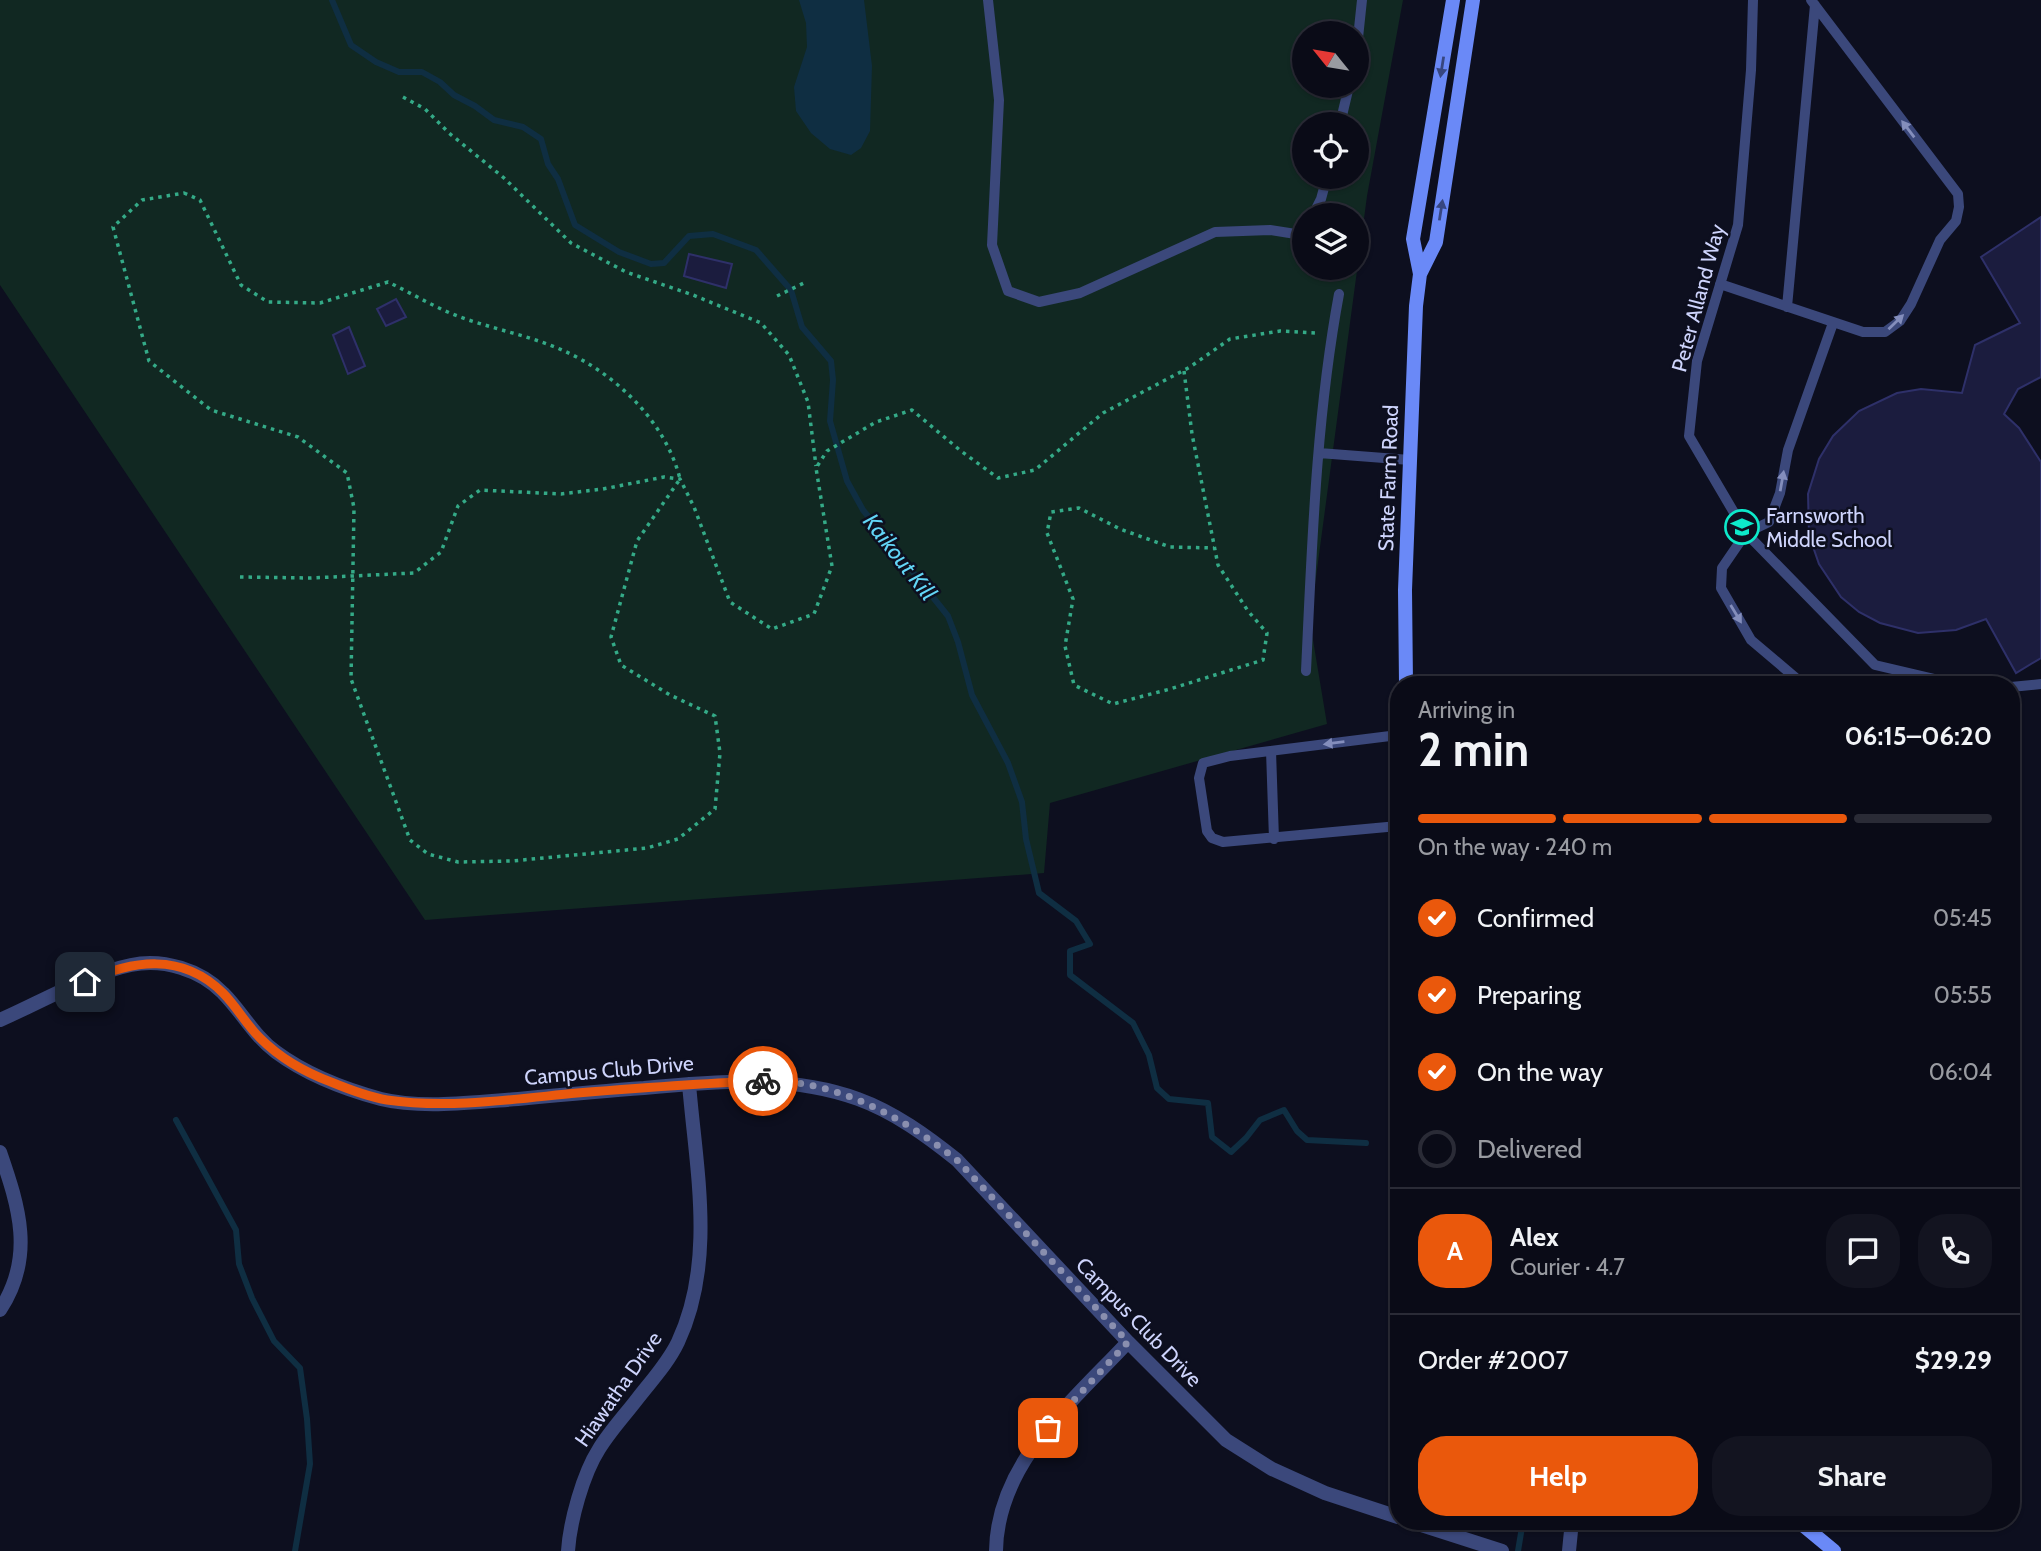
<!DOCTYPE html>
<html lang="en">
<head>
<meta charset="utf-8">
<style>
	:root { --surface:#0a0b17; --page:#131420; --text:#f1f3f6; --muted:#999ba1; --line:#2a2b36; --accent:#ea580c }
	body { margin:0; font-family:Cabin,sans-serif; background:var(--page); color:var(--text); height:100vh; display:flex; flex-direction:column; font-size:26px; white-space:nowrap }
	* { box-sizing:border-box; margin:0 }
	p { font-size:23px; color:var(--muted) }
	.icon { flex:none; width:38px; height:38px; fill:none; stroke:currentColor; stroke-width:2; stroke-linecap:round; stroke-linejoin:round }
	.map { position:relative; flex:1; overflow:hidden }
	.sheet { position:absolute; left:1390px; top:676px; width:630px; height:854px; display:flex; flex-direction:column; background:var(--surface); border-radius:28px; box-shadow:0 2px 5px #0004,0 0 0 2px var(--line) }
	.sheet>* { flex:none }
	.needle { width:46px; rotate:300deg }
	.fabs { position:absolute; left:1292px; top:21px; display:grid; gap:14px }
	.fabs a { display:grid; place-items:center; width:77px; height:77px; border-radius:50%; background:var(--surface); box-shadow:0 2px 5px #0004,0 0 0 2px var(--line); font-size:35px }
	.pin { position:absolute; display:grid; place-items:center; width:60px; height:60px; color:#fff; margin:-30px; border-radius:14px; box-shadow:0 4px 10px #0006 }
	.courier { position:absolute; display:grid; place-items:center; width:70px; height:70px; margin:-35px; border:5px solid #ea580c; border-radius:50%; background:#fff; color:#222; box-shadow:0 2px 9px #0007 }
	.head em { font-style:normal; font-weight:800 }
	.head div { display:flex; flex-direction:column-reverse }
	.head { display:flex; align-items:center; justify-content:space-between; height:119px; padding:0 28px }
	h1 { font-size:46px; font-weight:800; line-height:52px }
	.bar { display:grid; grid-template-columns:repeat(4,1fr); gap:10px 7px; align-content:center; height:84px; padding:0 28px }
	.bar i { height:9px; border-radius:5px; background:var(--line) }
	.bar .selected { background:var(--accent) }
	.bar p { grid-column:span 4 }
	.line { display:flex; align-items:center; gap:18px; padding:0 28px; border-top:2px solid var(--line) }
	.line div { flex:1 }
	.round { display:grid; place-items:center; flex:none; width:74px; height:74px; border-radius:28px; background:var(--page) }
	ol { padding:0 28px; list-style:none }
	li { display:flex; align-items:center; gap:21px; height:77px }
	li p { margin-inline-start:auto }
	li .icon { padding:7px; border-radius:50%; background:var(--accent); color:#fff; stroke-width:4 }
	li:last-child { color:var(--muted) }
	li i { width:38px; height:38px; border:4px solid var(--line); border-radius:50% }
	.action { display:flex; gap:14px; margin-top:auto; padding:14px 28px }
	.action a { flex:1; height:80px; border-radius:28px; background:var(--accent); color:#fff; font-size:28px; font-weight:800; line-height:80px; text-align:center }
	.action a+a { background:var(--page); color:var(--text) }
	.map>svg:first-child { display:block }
</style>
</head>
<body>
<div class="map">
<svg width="2041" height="1551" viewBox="0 0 2041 1551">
	<rect width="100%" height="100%" fill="#0d0f1f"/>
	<path fill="#112822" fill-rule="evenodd" d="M0,0H1403L1367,196L1310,622L1327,724L1050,803L1044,873L425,920L0,285ZM1304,33H1356V86H1304ZM1304,124H1356V177H1304ZM1304,215H1356V268H1304Z"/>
	<path fill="#0f2e42" d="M799,0H864L872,66L870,131L861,148L851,155L830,149L811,133L796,111L794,87L807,47L806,23Z"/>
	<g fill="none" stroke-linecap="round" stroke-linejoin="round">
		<path stroke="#0f2e42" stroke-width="6" d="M332,0L351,45L376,62L399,72H422L440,82L454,95L475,106L494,120L523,127L541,139L548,164L558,179L575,225L619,252L651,264L664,263L689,236L713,234L756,250L791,290L802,327L831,361L833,380L830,421L847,481L863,510L948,616L958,642L972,695L1008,763L1022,802L1026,839L1039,893L1076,921L1090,944L1070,951V975L1133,1023L1149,1055L1157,1088L1169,1099L1208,1103L1212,1137L1231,1152L1246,1138L1260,1120L1284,1110L1297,1131L1307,1140L1366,1143
			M176,1120L236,1230L239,1264L252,1298L274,1341L300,1368L307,1419L310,1464L295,1551
			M1518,1551L1523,1521"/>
	</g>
	<path fill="#1b1c3e" stroke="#2e3069" stroke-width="2" d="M2041,217V377L2018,389L2004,414L2019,428L2041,462V658L2016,673L1986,619L1956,630L1918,633L1880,623L1859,612L1841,597L1819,564L1809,535L1808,494L1819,459L1833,436L1859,411L1897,393L1921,389L1962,393L1975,345L2020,323L1981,257Z
		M689,254L732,264L726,288L684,276Z
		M396,299L406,317L386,326L377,309Z
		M349,327L365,366L348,374L333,335Z"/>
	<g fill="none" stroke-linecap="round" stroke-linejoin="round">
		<path stroke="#34aa87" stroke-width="3.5" stroke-dasharray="3.5 5" stroke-linecap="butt" d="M403,97L425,109L449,133L504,178L571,243L626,272L693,295L761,323L789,355L808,402L816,466
			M184,193L200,200L241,285L268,302L320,303L388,282C409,292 429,304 450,313C486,328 526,334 562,350C615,373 666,422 680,479L637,541L611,637L621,665L670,695L715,716L720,753L715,809L678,839L647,848L512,861L458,862L428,854L410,840L351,679L354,508L347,473L298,437L211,410L149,361L113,227L142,200Z
			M777,296L806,282
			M1184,371L1192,434L1218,565L1248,611L1267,633L1263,660L1170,689L1113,704L1074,685L1065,646L1073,599L1047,533L1051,512L1079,508L1120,529L1170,547L1214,548
			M240,577L311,578L414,573L441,552L458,506L480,490L561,494L603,489L664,477L680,479L694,507L730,602L772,629L814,614L832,566L816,468L827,451L876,422L912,410L961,451L998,478L1035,470L1103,413L1190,367L1230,339L1280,331L1317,333"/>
		<path stroke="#3b487b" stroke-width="10" d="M988,0L999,100L992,245L1008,291L1039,302L1080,293L1215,232L1270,230L1302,235L1304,232
			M1753,0L1751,70L1738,225L1697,361L1689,436L1746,533L1875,665L1956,684
			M1356,57L1362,0
			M1340,124L1349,86
			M1313,215L1321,199L1327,177
			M1720,284L1863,332H1885L1900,321L1911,304L1940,240L1956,221L1959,207L1958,194L1811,0
			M1787,307L1815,5
			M1319,453L1410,460
			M1306,671C1312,545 1316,418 1339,294
			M1803,684L1751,640L1721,588L1722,568L1746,533L1769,522L1780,493L1788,450L1833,323
			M2011,687L2041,684
			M1398,735L1230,756L1203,763L1199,778L1207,831L1212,838L1223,842L1398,826
			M1271,751L1274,839"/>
		<path stroke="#3b487b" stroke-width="14" d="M0,1020C39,1003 91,973 131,965C163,958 201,970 223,993C242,1012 254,1036 276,1052C307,1075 344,1089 381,1099C421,1109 477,1102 518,1099C560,1095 602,1091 644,1088C716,1081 789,1074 858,1099C894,1112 927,1136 957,1160L1128,1342L1226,1440L1272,1469L1325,1493L1398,1517
			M0,1152C19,1207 35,1257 0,1310
			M1409,1521L1502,1551
			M568,1551C570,1521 583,1474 599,1449C610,1431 625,1415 638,1398C652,1380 668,1363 678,1342C716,1261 696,1169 689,1084
			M996,1551C997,1463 1073,1401 1128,1342
			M1569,1551L1572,1521"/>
		<path stroke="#6a89f7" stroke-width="14" d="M1420,274L1436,242L1473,0
			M1406,684L1405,590L1416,306L1420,274L1413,239L1453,0
			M1798,1521L1834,1551"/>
	</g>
	<defs><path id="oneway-solid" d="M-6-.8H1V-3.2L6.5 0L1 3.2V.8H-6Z" transform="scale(1.75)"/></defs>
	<g fill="#374680">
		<use href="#oneway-solid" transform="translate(1442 67) rotate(99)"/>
		<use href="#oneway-solid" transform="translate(1441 210) rotate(-81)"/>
	</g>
	<g fill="#848ebc">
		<use href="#oneway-solid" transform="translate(1908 129) rotate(-127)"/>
		<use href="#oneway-solid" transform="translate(1896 322) rotate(-44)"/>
		<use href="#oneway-solid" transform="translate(1782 481) rotate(-80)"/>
		<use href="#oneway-solid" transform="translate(1736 614) rotate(59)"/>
		<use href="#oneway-solid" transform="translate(1334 743) rotate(173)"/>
	</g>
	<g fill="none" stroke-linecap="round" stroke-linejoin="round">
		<path stroke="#8a8faf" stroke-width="7" stroke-dasharray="0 12.6" d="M763,1081C835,1079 902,1117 957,1160L1128,1342L1048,1428"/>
		<path stroke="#ea580c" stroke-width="9" d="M85,982C132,960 182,952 223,993C236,1006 246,1024 260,1038C280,1058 304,1072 331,1082C348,1089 369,1097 387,1100C449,1109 515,1099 577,1093C639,1088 701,1083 763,1081"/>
	</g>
	<defs>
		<g id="school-ring" transform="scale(1.75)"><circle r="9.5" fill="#0d0f1f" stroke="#0de9ca" stroke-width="1.5"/><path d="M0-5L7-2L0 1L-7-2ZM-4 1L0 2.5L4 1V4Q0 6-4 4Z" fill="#0de9ca"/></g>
	</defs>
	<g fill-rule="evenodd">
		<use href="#school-ring" x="1742" y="527"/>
	</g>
	<g text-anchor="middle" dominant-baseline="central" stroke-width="5" stroke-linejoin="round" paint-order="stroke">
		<g font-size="21" fill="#ced4fc" stroke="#0d0f1f">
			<text transform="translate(1698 298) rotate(-75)">Peter Alland Way</text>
			<text transform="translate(1388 478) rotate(-88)">State Farm Road</text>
			<text transform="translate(609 1070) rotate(-5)">Campus Club Drive</text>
			<text transform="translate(1139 1322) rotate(46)">Campus Club Drive</text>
			<text transform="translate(618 1389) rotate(-55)">Hiawatha Drive</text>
		</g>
		<g font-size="21" fill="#ced4fc" stroke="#0d0f1f" text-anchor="start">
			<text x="1766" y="515">Farnsworth<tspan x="1766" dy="24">Middle School</tspan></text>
		</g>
		<g font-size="23" font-style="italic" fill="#62d5f6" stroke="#0d0f1f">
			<text transform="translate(900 557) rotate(52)">Kaikout Kill</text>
		</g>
	</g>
</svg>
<div class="fabs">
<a><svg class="needle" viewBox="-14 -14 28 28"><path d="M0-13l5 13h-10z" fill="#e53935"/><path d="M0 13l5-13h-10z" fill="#999ba1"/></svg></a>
<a><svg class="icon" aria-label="locate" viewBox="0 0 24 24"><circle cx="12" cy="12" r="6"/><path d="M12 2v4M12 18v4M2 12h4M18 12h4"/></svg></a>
<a><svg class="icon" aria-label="layers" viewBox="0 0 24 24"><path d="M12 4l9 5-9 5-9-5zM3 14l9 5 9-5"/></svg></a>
</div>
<div class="pin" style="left:1048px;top:1428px;background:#ea580c"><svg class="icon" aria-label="bag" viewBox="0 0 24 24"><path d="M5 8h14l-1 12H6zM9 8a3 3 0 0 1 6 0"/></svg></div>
<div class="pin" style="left:85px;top:982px;background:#1f2937"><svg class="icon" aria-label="home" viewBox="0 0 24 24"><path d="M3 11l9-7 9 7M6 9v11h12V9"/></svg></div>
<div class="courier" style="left:763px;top:1081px"><svg class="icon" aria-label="bike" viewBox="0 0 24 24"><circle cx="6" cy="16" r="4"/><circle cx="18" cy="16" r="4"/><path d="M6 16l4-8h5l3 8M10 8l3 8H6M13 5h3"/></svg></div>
<section class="sheet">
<div class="head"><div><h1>2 min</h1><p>Arriving in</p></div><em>06:15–06:20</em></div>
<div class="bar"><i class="selected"></i><i class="selected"></i><i class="selected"></i><i></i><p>On the way · 240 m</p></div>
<ol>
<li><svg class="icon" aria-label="check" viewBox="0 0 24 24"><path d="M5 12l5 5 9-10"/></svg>Confirmed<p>05:45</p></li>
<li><svg class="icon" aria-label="check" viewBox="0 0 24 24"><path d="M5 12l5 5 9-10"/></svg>Preparing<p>05:55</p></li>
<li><svg class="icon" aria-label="check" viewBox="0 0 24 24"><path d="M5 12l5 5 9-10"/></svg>On the way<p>06:04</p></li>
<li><i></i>Delivered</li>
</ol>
<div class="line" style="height:126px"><b class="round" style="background:var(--accent);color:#fff">A</b><div><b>Alex</b><p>Courier · 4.7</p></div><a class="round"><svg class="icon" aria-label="chat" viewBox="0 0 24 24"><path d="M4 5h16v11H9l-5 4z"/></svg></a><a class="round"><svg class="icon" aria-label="phone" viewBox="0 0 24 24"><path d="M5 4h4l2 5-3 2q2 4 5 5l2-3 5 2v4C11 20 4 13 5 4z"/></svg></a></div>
<div class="line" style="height:91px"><div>Order #2007</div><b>$29.29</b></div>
<div class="action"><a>Help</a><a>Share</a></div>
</section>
</div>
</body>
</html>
